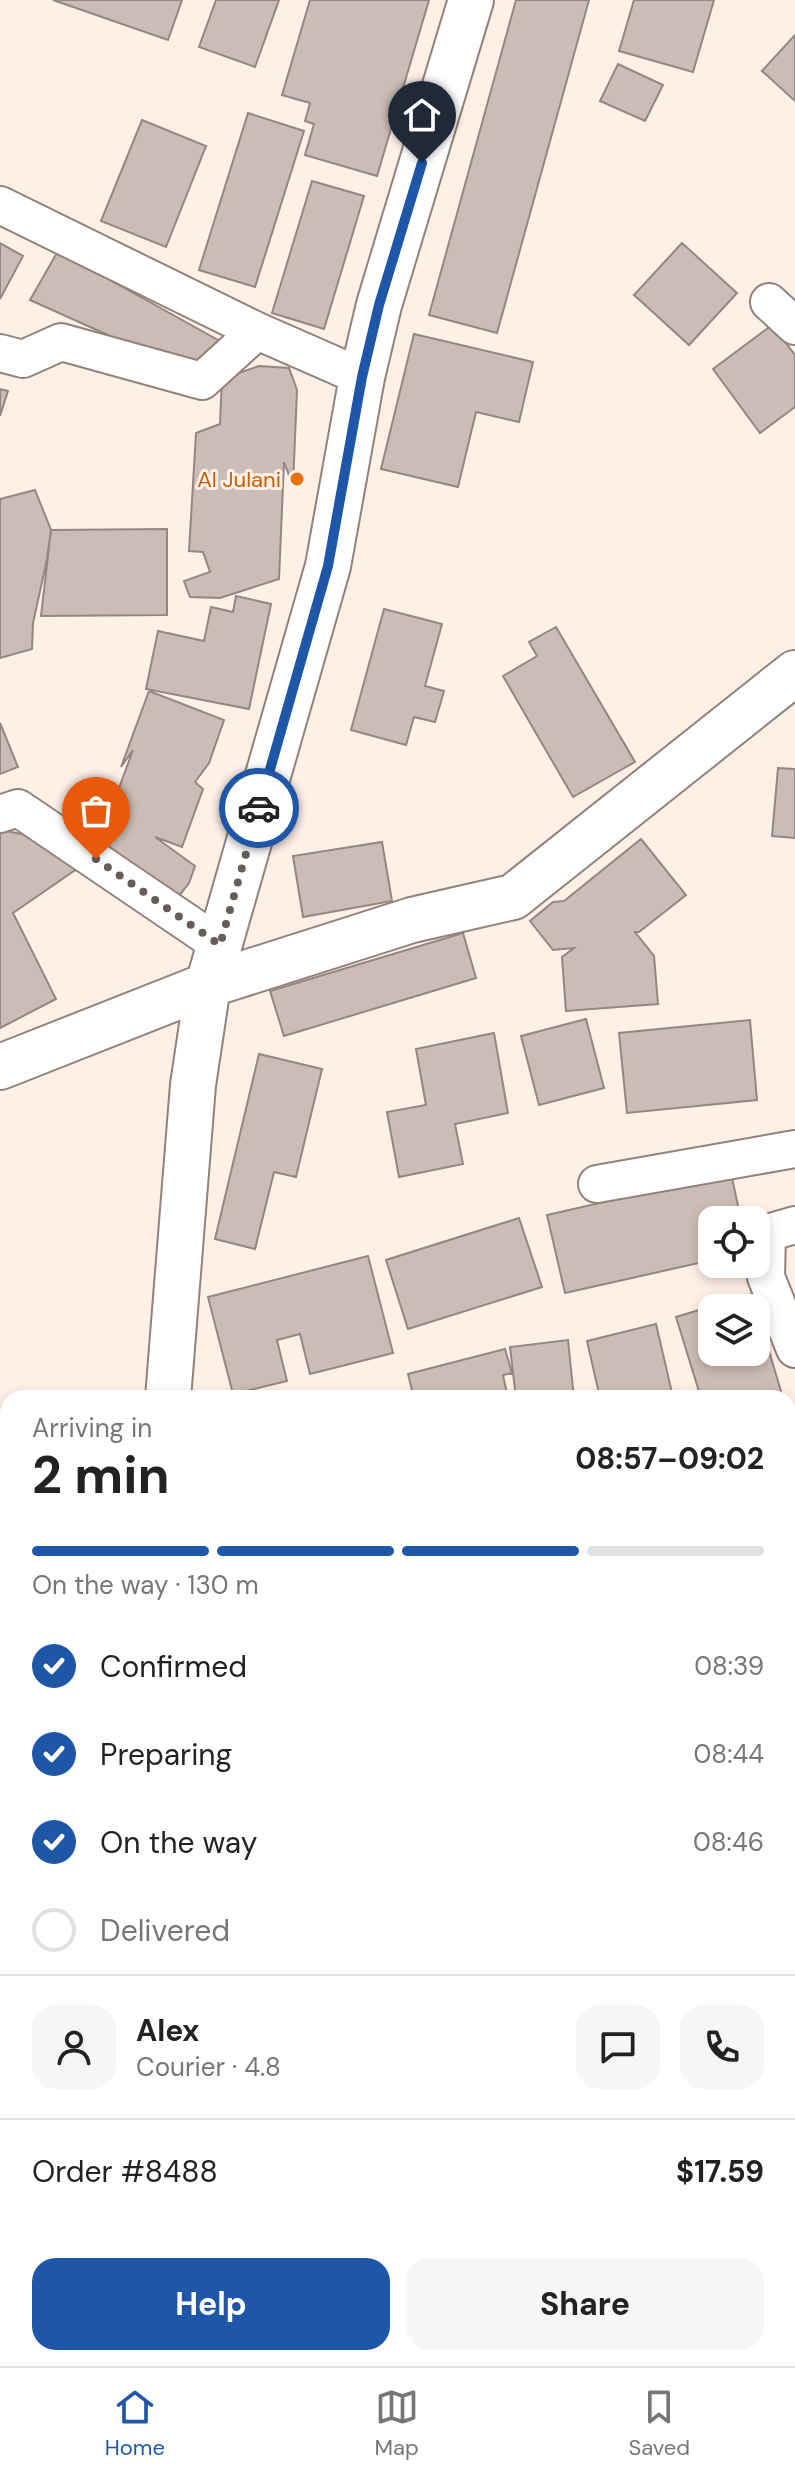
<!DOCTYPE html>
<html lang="en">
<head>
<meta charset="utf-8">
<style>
	:root { --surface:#fff; --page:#f6f6f6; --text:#222; --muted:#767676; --line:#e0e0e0; --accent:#1e56a8 }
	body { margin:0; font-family:"DM Sans",sans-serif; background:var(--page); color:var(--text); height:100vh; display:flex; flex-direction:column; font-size:30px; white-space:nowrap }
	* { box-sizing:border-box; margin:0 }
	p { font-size:26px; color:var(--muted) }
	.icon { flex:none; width:44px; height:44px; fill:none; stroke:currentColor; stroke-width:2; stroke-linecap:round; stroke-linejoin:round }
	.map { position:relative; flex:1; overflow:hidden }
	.drawer { position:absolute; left:0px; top:1390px; width:796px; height:976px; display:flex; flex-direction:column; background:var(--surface); border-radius:24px 24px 0 0; box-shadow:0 4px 12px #0003 }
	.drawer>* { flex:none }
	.fabs { position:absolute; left:698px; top:1206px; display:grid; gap:16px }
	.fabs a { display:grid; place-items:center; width:72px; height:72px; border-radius:16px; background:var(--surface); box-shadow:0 4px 12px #0003; font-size:40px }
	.pin { position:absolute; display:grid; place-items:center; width:68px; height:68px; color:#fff; margin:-82px -34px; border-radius:50% 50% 50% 0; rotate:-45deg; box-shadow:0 0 8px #0007 }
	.pin .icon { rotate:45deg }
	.courier { position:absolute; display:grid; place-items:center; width:80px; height:80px; margin:-40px; border:6px solid #1e56a8; border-radius:50%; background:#fff; color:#222; box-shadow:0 2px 10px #0007 }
	.overview em { font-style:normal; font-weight:700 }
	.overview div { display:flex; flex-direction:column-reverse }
	.overview { display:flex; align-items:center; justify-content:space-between; height:136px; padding:0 32px }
	h1 { font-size:52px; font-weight:700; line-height:60px }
	.bar { display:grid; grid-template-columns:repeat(4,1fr); gap:12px 8px; align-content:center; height:96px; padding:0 32px }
	.bar i { height:10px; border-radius:6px; background:var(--line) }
	.bar .active { background:var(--accent) }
	.bar p { grid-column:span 4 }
	.line { display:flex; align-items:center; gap:20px; padding:0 32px; border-top:2px solid var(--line) }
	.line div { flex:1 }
	.round { display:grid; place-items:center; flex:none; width:84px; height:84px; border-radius:24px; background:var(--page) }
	ol { padding:0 32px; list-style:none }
	li { display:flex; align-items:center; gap:24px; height:88px }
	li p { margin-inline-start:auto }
	li .icon { padding:8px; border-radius:50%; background:var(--accent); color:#fff; stroke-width:4 }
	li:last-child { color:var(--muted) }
	li i { width:44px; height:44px; border:4px solid var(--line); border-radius:50% }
	.button { display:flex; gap:16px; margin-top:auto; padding:16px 32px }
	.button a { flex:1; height:92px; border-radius:24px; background:var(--accent); color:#fff; font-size:32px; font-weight:700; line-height:92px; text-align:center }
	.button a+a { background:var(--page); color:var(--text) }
	.tabs { display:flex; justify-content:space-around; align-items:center; height:112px; border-top:2px solid var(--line); background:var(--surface); font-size:22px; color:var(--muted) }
	.tabs a { display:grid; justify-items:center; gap:4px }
	.tabs .active { color:var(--accent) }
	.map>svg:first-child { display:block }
</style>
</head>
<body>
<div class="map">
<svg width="795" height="2366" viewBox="0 0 795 2366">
	<rect width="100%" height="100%" fill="#feefe7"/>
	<path fill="#cbbdb5" stroke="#948780" stroke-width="2" fill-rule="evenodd" d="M53,0H182L168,40Z
		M216,0H279L255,67L199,47Z
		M310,0H429L377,176L305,155L314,124L305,121L310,103L282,95Z
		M516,0H589L497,333L429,315Z
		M634,0H714L693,72L619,51Z
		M795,35V101L762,71Z
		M618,64L663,85L645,121L600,101Z
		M248,113L304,131L255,287L199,270Z
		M142,120L206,146L166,247L101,221Z
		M312,181L364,196L324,329L272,313Z
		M0,243L23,256L0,299Z
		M682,243L737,293L689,345L634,295Z
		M58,251L218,340L201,363L119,340L30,300Z
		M772,325L795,355V407L760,433L713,369Z
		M414,334L533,362L519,422L476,412L458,487L381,469Z
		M259,366L289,368L297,390L293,486L284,462L279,579L220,598L190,597L184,581L210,572L203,552L189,551L196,433L220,424L222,379Z
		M0,389L8,391L0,416Z
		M35,490L51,530L47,559L33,623L32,649L0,658V499Z
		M167,529V615L41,616L51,530Z
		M236,596L271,604L249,709L146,689L158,631L204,641L211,607L233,612Z
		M384,609L442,624L425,686L444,691L435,722L414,717L406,745L351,730Z
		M556,627L635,762L573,797L503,676L537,656L529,642Z
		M149,691L224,720L209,763L195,782L203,789L182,847L155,837L195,866L189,883L175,901L98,845L133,750L121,767Z
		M0,723L18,767L0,774Z
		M778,768L795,769V838L772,836Z
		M0,830L54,840L81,866L13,913L56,999L0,1028Z
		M641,839L686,895L639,932H635L654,956L658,1004L566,1011L562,957L574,948L553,950L530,921L553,902L564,901Z
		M382,842L392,901L303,917L293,856Z
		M463,933L476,978L284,1036L270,991Z
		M586,1019L604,1088L539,1105L521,1036Z
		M750,1020L757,1100L627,1113L619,1033Z
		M494,1033L508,1113L455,1124L463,1164L399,1177L387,1112L426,1105L416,1049Z
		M259,1054L322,1069L296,1177L274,1172L255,1249L215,1239Z
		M731,1173L741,1220H712V1260L565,1293L547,1215Z
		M519,1218L542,1287L408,1329L386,1260Z
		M368,1256L393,1353L310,1374L300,1334L277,1340L287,1381L233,1394L208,1297Z
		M752,1294L783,1398H701L676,1317ZM712,1308H756V1352H712Z
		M656,1324L673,1397L600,1398L587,1341Z
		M568,1340L574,1398H516L510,1347Z
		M505,1349L512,1373L503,1375L508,1398H414L408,1374Z
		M788,1413L795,1436V1486L788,1488Z
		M795,1502V1531L788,1511V1504Z"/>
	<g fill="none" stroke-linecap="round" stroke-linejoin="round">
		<g stroke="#90837c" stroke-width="40">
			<path id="minor" d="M0,205L257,331L362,377
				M769,302L795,326
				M0,353L23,359L61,342L202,381L257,331
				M0,814L18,808L220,945
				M597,1184L795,1149
				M795,1225L767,1233L766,1277L795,1349
				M0,2321L8,2312
				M38,2366L42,2358"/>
		</g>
		<g stroke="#90837c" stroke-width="48">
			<path id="tertiary" d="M0,1067L208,985L412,920L513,897L795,673
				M168,1398L193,1085L208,985L328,566L362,377L379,305L471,0"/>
		</g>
		<g stroke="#d5d4d3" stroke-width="48">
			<path id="trunk" d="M0,1611L8,1606
				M788,1655L795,1654
				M0,1661L8,1659
				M0,1703L8,1706
				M0,1754L8,1759"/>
		</g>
		<use href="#minor" stroke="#fff" stroke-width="36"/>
		<use href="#tertiary" stroke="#fff" stroke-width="44"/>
		<use href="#trunk" stroke="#dc9a84" stroke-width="44"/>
	</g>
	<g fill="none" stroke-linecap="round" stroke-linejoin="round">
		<path stroke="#665d59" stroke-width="8" stroke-dasharray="0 14.4" d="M96,859L220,945L259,808"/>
		<path stroke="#1e56a8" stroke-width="10" d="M259,808L328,566L362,377L379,305L422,163"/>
	</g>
	<circle fill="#e8710a" stroke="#feefe7" stroke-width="3" cx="297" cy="479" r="8"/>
	<g text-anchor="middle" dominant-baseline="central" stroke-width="6" stroke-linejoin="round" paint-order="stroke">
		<g font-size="22" fill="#c56008" stroke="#feefe7" text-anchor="end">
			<text x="281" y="479">Al Julani</text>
		</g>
	</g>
</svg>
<div class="fabs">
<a><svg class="icon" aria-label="locate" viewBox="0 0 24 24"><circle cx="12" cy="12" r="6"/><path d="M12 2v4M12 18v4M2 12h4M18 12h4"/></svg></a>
<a><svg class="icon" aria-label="layers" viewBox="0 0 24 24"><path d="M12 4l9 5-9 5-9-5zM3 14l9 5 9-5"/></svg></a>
</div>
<div class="pin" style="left:96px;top:859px;background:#ea580c"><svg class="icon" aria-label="bag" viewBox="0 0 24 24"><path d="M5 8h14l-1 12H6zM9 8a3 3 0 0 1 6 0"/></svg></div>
<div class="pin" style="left:422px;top:163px;background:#1f2937"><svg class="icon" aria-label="home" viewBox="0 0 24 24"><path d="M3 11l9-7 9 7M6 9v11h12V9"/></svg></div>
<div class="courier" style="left:259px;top:808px"><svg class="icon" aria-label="car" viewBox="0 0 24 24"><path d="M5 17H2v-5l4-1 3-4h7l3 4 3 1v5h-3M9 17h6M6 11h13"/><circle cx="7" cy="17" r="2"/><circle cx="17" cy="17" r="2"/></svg></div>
<section class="drawer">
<div class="overview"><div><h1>2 min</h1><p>Arriving in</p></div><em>08:57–09:02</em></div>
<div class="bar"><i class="active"></i><i class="active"></i><i class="active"></i><i></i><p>On the way · 130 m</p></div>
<ol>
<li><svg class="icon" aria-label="check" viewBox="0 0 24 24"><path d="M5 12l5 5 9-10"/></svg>Confirmed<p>08:39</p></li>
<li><svg class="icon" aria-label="check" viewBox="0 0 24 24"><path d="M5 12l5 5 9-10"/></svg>Preparing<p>08:44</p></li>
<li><svg class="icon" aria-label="check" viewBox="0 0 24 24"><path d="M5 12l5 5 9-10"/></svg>On the way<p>08:46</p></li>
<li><i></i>Delivered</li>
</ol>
<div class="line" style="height:144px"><a class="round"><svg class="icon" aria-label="person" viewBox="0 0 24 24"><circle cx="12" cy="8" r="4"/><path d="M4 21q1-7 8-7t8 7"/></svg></a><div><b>Alex</b><p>Courier · 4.8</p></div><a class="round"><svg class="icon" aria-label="chat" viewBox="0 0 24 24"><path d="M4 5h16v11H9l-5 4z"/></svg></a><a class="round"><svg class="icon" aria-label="phone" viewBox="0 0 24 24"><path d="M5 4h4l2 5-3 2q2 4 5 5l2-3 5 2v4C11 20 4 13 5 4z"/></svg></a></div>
<div class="line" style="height:104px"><div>Order #8488</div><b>$17.59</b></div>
<div class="button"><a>Help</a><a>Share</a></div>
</section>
</div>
<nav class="tabs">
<a class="active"><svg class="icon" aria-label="home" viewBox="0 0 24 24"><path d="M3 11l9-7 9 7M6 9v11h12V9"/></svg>Home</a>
<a><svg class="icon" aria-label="map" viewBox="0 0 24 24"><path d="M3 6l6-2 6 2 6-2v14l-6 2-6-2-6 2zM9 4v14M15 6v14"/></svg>Map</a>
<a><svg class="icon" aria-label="saved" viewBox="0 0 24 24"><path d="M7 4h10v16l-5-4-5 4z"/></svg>Saved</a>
</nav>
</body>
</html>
